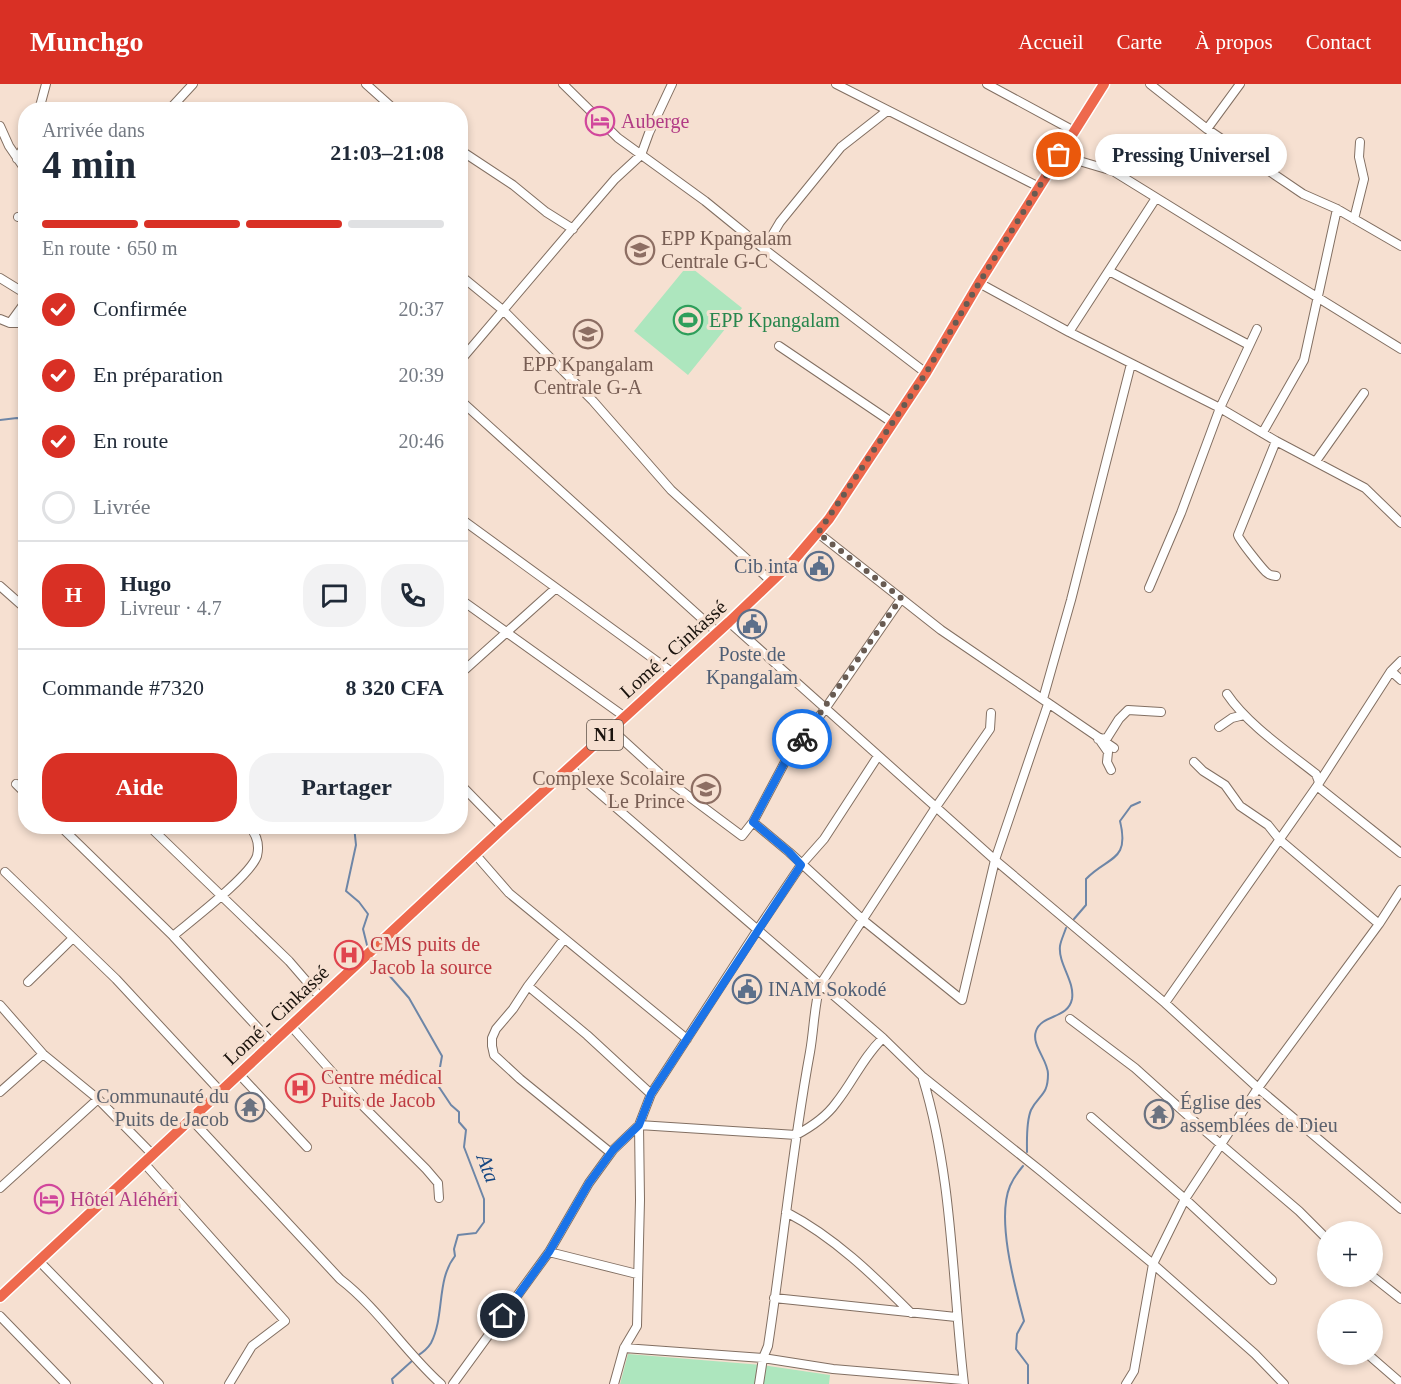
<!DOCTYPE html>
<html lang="fr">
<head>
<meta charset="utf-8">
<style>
	:root { --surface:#fff; --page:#f2f2f3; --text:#1f2937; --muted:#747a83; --line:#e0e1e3; --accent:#d93025 }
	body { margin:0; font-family:Georgia,serif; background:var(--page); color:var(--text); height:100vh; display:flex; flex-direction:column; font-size:22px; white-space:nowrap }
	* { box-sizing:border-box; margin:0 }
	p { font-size:20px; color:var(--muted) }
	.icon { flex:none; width:33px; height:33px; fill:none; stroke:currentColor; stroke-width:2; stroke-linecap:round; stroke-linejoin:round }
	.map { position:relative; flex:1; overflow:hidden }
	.sheet { position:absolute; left:18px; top:18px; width:450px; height:732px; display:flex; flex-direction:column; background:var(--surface); border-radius:24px; box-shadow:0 3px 9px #0003 }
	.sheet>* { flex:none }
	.buttons { position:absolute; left:1317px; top:1137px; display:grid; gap:12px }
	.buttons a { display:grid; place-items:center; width:66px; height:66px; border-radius:50%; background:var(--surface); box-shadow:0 3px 9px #0003; font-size:30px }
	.pin { position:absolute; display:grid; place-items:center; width:51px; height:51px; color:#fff; margin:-26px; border:3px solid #fff; border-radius:50%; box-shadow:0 2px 6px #0007 }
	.courier { position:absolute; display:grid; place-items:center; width:60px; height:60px; margin:-30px; border:4px solid #1a73e8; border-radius:50%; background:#fff; color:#222; box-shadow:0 2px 8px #0007 }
	.bubble { position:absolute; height:42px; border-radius:21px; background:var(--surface); box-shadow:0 3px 9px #0003; font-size:20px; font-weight:600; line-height:42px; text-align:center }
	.summary em { font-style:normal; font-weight:600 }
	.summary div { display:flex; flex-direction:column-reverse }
	.summary { display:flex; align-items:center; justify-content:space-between; height:102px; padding:0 24px }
	h1 { font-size:39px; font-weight:600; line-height:45px }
	.bar { display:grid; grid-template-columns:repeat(4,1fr); gap:9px 6px; align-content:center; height:72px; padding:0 24px }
	.bar i { height:8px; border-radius:4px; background:var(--line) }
	.bar .active { background:var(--accent) }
	.bar p { grid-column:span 4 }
	.line { display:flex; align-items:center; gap:15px; padding:0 24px; border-top:2px solid var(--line) }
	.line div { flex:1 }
	.round { display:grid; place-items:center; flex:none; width:63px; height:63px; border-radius:24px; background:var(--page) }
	ol { padding:0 24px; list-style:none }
	li { display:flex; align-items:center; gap:18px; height:66px }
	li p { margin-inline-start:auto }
	li .icon { padding:6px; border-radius:50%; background:var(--accent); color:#fff; stroke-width:4 }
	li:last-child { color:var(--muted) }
	li i { width:33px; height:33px; border:3px solid var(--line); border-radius:50% }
	.primary-button { display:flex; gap:12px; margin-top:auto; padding:12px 24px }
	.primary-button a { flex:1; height:69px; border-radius:24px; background:var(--accent); color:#fff; font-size:24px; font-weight:600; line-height:69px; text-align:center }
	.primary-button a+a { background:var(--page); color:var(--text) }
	header { display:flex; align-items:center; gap:36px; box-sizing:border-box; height:84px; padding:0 30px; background:var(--accent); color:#fff }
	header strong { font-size:28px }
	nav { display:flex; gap:33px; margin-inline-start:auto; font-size:21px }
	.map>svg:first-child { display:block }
</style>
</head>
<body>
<header>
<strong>Munchgo</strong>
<nav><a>Accueil</a><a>Carte</a><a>À propos</a><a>Contact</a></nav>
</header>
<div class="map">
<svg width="1401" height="1300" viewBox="0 0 1401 1300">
	<rect width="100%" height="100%" fill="#f6e0d1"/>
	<path fill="#ade6be" d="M688,181L742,224L688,291L634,247Z
		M628,1270L762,1281L830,1291L829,1300H620Z"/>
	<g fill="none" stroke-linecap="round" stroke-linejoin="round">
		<path stroke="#6e86a7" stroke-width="2" d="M0,336L17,334L26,336
			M354,742L356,761L346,807L359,818L368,830L363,845L367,861
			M1074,835L1086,821V795C1108,772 1130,778 1120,737L1131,722L1140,718
			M374,874L409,914L442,972L437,1000L451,1021L459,1028V1038L466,1046L464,1063L484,1115V1138L476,1149L458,1151L454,1165L455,1172C436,1196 445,1232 431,1259C428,1264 422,1269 417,1272
			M1027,1068C1027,1055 1026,1038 1031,1026C1039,1010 1048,1012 1048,990C1048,976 1031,961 1036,947C1042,930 1068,935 1072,915C1075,897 1058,880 1060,862C1061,856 1064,850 1066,844
			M1023,1082C1018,1088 1013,1095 1010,1102C996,1135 1015,1203 1024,1237L1017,1250L1016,1265L1028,1281V1300
			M393,1300L392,1295L413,1276"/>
		<g stroke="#826f62" stroke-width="10">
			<path id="minor" d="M366,0L395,26
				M563,0L618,54L705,117L764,165L926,289
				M836,0L1039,103
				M987,0L1074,47
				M1150,0L1207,45L1303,110L1337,125L1401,162
				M39,26L46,0
				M169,26L193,0
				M0,42L9,62L26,87
				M1207,45L1240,0
				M460,66L513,101L546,128L573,145
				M1059,71L1113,87L1401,265
				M17,75L26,59
				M18,133L26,134
				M1354,135L1364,95L1359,73L1360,58
				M764,165L780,138L841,63L887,27
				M1109,187L1249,261
				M460,191L504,227L593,317L671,406L772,498
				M0,194L26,210
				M979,199L1069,248L1220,324L1276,357L1365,404L1401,439
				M0,235L10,239L26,217
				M10,239H26
				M1069,248L1156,114
				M779,262L893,339
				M460,277L590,124L615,95L641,71L649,49L672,0
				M460,316L718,549
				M1263,348L1304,276L1337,125
				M1316,377L1364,309
				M460,434L673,589
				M818,449L941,546L1114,664
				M1276,492C1271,491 1270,492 1266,488C1262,484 1239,456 1238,451L1276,357
				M0,502L26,525
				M1149,504L1181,429L1220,324L1257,245
				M460,515L625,633
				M729,538L995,776L1165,919L1258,1004L1401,1125
				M1391,587L1401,596
				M460,590L556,504
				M1227,610C1247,640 1287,667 1316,690L1319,698
				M1043,615L1071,516L1131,280
				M1219,643L1232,634L1244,631
				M611,645L667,696L742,752L753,738L786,676L825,625L901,515
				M1098,655L1107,654L1119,635L1128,626L1161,628
				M1101,658L1108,668L1107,678L1111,686
				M1194,678L1203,687L1225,701L1240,722L1268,741L1280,756L1379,840
				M569,683L883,954L923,993L1042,1088L1153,1180L1255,1270L1284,1300
				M16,700L26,710
				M460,700L503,744
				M1317,702L1401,769
				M753,738L789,768L863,836L962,916L995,776L1048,620
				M60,742L173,852L272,959
				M149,742L289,877L321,914
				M475,770L509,809L687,955
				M5,788L116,895L221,1008
				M173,852C192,836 250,792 257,772C260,760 257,751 249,742
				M564,855L528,902L513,925L496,945L492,954V962L494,971L520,995L611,1069
				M28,898L72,855
				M528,902L587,951L651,1010
				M1165,919L1317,702L1391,587L1401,577
				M0,921L43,970L98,1015L153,1071
				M1070,935L1135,984L1204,1046L1299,1127L1328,1156
				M291,942L357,1016L426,1085L438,1099L439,1114
				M239,990L307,1063
				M923,995C953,1094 952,1198 964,1300
				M0,1008L43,970
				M1091,1033L1185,1115L1272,1196
				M191,1035L340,1195C379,1225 405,1268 441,1300
				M144,1079L285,1237L252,1262L229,1300
				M0,1104L98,1015
				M786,1128C834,1153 873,1191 911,1229
				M549,1168L637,1190
				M39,1177L159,1300
				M1372,1192L1401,1215
				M774,1214L956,1233
				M0,1232L66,1300
				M624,1264L763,1274L768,1262C783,1164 792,1065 810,968C814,945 814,923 820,901L936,723L990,645L991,629
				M1371,1273L1401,1299
				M453,1300L549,1168L589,1099L613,1066L639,1041L796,1051C811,1043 826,1033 836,1019C853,998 863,973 883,954
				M614,1300L624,1264L637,1242L640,1116L639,1041L651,1010L758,845L801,781L824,755L878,672
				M759,1300L763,1274L833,1285L963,1296
				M1126,1300L1134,1287L1153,1180L1185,1115L1258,1004L1379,840L1401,806"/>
		</g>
		<g stroke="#fff" stroke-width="13">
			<path id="highway" d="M0,1213L503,744L729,538L794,476L829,435L926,289L979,199L1104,0"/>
		</g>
		<use href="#minor" stroke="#fff" stroke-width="8"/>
		<use href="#highway" stroke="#ee694d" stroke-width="10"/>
	</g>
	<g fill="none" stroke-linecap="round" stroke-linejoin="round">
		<path stroke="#685b52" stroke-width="6" stroke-dasharray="0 10.8" d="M802,655L901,514L818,449L926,289L979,199L1059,71"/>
		<path stroke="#1a73e8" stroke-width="8" d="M503,1232L549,1168L589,1099L613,1066L639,1041L651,1010L801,781L789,768L753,738L786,676L802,655"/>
	</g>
	<defs>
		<g id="hotel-ring" transform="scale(1.5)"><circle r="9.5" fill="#f6e0d1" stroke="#d1479c" stroke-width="1.5"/><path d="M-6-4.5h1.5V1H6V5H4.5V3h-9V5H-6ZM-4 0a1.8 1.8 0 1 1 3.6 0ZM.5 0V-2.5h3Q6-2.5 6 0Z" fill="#d1479c"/></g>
		<g id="school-ring" transform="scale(1.5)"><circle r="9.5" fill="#f6e0d1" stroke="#8d6e63" stroke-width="1.5"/><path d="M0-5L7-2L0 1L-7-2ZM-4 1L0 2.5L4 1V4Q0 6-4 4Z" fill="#8d6e63"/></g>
		<g id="stadium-ring" transform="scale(1.5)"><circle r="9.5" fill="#f6e0d1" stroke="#2e9e5b" stroke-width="1.5"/><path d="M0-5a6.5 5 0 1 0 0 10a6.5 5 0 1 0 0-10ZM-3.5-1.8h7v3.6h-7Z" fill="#2e9e5b"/></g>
		<g id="civic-ring" transform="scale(1.5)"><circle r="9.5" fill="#f6e0d1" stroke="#5c6f8a" stroke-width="1.5"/><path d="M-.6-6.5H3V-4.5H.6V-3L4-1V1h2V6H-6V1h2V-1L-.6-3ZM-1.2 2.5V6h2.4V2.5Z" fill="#5c6f8a"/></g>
		<g id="hospital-ring" transform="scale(1.5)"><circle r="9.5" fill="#f6e0d1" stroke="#e0444e" stroke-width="1.5"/><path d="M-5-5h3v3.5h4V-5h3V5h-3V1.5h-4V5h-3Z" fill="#e0444e"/></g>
		<g id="temple-ring" transform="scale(1.5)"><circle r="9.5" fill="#f6e0d1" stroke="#6b7280" stroke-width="1.5"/><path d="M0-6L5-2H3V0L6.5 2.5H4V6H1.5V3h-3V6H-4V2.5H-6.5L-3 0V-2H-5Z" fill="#6b7280"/></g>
	</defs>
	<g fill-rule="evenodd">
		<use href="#hotel-ring" x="600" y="37"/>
		<use href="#school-ring" x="640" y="166"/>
		<use href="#stadium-ring" x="688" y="236"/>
		<use href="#school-ring" x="588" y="250"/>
		<use href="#civic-ring" x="819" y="482"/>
		<use href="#civic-ring" x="752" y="540"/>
		<use href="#school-ring" x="706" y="705"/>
		<use href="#hospital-ring" x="349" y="871"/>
		<use href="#civic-ring" x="747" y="905"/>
		<use href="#hospital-ring" x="300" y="1004"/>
		<use href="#temple-ring" x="250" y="1023"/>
		<use href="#temple-ring" x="1159" y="1030"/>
		<use href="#hotel-ring" x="49" y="1115"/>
	</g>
	<g text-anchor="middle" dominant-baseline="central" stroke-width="6" stroke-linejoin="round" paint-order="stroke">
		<rect fill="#f6e0d1" stroke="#5d5148" stroke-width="1.5" x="587" y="636" width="36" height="30" rx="4.5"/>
		<g font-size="18" font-weight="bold" fill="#1b140e">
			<text x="605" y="651">N1</text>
		</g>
		<g font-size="20" fill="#b23c85" stroke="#f6e0d1" text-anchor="start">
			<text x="621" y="37">Auberge</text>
			<text x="70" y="1115">Hôtel Aléhéri</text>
		</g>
		<g font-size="20" fill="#785e54" stroke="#f6e0d1" text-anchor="start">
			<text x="661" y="154">EPP Kpangalam<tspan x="661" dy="23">Centrale G-C</tspan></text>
			<text x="588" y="280" text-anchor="middle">EPP Kpangalam<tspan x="588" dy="23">Centrale G-A</tspan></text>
			<text x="685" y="694" text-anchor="end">Complexe Scolaire<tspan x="685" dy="23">Le Prince</tspan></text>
		</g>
		<g font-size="20" fill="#27864d" stroke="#f6e0d1" text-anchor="start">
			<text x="709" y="236">EPP Kpangalam</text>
		</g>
		<g font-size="20" fill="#4e5e75" stroke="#f6e0d1" text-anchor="end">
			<text x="798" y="482">Cib inta</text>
			<text x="752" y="570" text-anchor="middle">Poste de<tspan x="752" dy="23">Kpangalam</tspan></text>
			<text x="768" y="905" text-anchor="start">INAM Sokodé</text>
		</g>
		<g font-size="20" fill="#1b140e" stroke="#f6e0d1">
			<text transform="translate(673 565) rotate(-42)">Lomé - Cinkassé</text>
			<text transform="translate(276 931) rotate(-43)">Lomé - Cinkassé</text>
		</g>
		<g font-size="20" fill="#be3a42" stroke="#f6e0d1" text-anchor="start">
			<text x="370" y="860">CMS puits de<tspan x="370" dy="23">Jacob la source</tspan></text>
			<text x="321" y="993">Centre médical<tspan x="321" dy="23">Puits de Jacob</tspan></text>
		</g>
		<g font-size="20" fill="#5b616d" stroke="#f6e0d1" text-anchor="end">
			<text x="229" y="1012">Communauté du<tspan x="229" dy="23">Puits de Jacob</tspan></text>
			<text x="1180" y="1018" text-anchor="start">Église des<tspan x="1180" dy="23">assemblées de Dieu</tspan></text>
		</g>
		<g font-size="21" font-style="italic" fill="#164782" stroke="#f6e0d1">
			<text transform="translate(488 1084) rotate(69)">Ata</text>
		</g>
	</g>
</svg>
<div class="buttons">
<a>+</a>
<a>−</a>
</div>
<div class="pin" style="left:1059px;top:71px;background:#ea580c"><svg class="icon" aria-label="bag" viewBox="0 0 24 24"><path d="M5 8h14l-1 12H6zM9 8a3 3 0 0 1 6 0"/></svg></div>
<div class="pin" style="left:503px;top:1232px;background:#1f2937"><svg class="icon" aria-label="home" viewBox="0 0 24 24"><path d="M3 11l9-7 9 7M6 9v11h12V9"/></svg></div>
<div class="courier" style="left:802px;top:655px"><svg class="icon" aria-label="bike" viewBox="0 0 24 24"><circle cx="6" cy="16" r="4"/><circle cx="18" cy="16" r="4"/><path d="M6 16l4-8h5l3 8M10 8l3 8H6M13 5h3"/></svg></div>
<div class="bubble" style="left:1095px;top:50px;width:192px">Pressing Universel</div>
<section class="sheet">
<div class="summary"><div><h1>4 min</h1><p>Arrivée dans</p></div><em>21:03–21:08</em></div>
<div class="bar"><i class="active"></i><i class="active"></i><i class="active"></i><i></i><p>En route · 650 m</p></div>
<ol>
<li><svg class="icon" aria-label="check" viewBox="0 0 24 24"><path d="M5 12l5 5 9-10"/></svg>Confirmée<p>20:37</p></li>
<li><svg class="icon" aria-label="check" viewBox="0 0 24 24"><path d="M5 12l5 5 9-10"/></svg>En préparation<p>20:39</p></li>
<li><svg class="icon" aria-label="check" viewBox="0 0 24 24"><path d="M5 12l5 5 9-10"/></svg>En route<p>20:46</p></li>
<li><i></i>Livrée</li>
</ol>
<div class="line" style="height:108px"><b class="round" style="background:var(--accent);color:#fff">H</b><div><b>Hugo</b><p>Livreur · 4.7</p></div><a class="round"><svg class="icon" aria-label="chat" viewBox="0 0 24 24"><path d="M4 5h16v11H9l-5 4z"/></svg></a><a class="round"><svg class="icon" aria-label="phone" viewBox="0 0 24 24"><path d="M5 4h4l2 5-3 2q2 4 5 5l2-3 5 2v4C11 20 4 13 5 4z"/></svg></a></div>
<div class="line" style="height:78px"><div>Commande #7320</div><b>8 320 CFA</b></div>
<div class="primary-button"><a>Aide</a><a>Partager</a></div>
</section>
</div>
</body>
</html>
